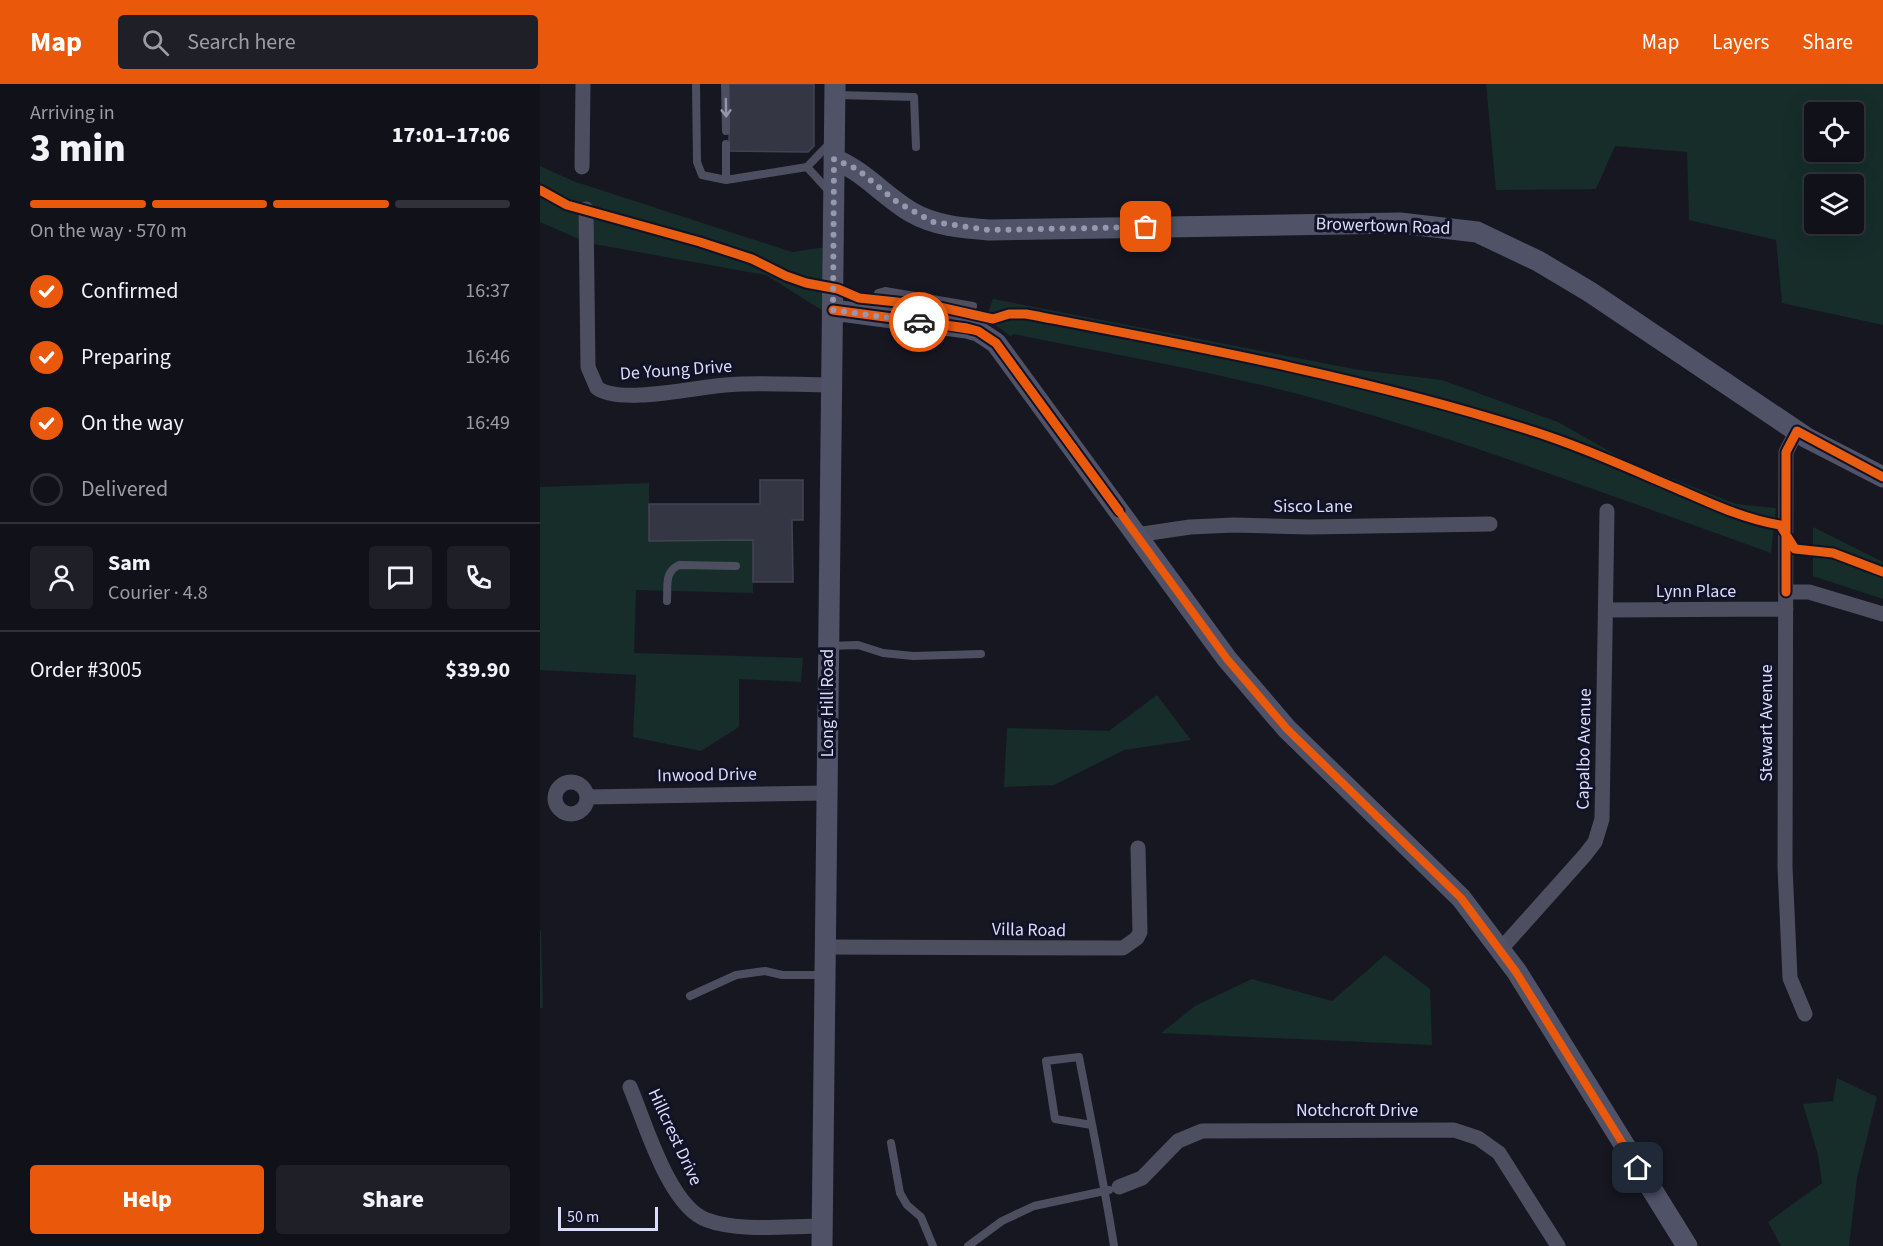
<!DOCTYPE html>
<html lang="en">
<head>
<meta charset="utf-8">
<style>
	:root { --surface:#11111a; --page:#1e1f27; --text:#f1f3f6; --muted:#9c9da2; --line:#303139; --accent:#ea580c }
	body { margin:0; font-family:"Source Sans 3",sans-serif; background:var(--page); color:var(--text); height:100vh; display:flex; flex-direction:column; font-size:22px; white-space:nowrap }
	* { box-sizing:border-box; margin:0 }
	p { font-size:20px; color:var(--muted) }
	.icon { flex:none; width:33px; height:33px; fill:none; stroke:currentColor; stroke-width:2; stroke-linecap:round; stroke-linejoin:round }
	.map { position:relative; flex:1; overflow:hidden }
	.drawer { display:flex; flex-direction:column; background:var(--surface); width:540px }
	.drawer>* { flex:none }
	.buttons { position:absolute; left:1264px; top:18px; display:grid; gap:12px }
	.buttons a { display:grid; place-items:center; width:60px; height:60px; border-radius:6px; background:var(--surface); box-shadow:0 6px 24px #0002,0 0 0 2px var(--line); font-size:30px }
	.scale { position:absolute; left:18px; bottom:15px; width:100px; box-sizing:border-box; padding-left:6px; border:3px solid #dbddfc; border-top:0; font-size:16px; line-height:21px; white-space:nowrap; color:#dbddfc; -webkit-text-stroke:4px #121227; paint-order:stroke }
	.pin { position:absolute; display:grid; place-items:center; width:51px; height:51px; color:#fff; margin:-26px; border-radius:12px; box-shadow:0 3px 9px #0006 }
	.courier { position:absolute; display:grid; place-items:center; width:60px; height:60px; margin:-30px; border:4px solid #ea580c; border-radius:50%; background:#fff; color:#222; box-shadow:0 2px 8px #0007 }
	.headline em { font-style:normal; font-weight:800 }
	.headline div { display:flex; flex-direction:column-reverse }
	.headline { display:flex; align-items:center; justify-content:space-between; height:102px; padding:0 30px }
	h1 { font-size:39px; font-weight:800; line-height:45px }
	.bar { display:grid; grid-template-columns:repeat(4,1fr); gap:9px 6px; align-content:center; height:72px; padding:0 30px }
	.bar i { height:8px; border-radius:4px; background:var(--line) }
	.bar .active { background:var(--accent) }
	.bar p { grid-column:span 4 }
	.line { display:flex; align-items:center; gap:15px; padding:0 30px; border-top:2px solid var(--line) }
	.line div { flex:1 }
	.round { display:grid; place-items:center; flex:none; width:63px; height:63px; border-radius:6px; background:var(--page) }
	ol { padding:0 30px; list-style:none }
	li { display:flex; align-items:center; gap:18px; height:66px }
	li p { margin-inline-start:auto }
	li .icon { padding:6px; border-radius:50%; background:var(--accent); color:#fff; stroke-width:4 }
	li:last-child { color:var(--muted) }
	li i { width:33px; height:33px; border:3px solid var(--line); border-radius:50% }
	.primary-button { display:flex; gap:12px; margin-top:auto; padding:12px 30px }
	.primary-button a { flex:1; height:69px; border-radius:6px; background:var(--accent); color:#fff; font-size:24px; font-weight:800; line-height:69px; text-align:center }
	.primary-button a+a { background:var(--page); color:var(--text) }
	header { display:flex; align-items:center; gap:36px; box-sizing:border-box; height:84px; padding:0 30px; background:var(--accent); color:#fff }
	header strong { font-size:28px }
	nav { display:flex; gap:33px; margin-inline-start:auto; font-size:21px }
	.search { width:420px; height:54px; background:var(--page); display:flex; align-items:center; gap:15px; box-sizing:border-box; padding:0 21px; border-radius:6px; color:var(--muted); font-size:22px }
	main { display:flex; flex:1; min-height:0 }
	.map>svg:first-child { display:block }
</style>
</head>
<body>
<header>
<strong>Map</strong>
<div class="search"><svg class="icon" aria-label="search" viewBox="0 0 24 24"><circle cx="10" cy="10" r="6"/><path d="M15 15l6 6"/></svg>Search here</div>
<nav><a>Map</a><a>Layers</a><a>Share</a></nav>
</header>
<main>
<section class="drawer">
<div class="headline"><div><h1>3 min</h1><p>Arriving in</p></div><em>17:01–17:06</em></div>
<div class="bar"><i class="active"></i><i class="active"></i><i class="active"></i><i></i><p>On the way · 570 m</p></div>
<ol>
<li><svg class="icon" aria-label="check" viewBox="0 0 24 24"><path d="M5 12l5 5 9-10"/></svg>Confirmed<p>16:37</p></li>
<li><svg class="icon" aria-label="check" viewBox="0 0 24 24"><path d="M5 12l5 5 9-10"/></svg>Preparing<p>16:46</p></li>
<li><svg class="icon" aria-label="check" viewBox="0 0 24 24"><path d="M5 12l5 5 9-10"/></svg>On the way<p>16:49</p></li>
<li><i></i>Delivered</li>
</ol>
<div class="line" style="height:108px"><a class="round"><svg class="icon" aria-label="person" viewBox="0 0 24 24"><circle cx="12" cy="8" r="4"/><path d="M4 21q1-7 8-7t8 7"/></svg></a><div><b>Sam</b><p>Courier · 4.8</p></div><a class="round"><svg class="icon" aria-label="chat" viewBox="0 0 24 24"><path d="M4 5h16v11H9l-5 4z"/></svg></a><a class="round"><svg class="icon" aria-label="phone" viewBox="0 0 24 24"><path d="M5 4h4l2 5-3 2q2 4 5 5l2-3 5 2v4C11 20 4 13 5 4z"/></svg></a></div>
<div class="line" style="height:78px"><div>Order #3005</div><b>$39.90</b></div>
<div class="primary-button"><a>Help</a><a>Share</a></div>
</section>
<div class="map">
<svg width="1343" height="1162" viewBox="0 0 1343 1162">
	<rect width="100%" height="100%" fill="#171722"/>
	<path fill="#162d2a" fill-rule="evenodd" d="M946,0H1343V241L1242,219L1236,156L1149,136L1147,68L1075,62L1056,105L956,106ZM1275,28H1314V68H1275ZM1275,100H1314V140H1275Z
		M0,82L33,97L252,168L286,163L285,228L226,191L48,159L0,138Z
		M453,215L819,286L902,296L1018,338L1085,376L1196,420L1236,424L1231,469C1083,416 935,360 784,317C682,289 577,271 474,250L470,252L446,234Z
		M109,399V457L213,456V509L96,506L94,569L263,574L261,598L199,595V643L161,667L93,653L96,591L0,586V403Z
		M1273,443L1343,478V515L1273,492Z
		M617,611L651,656L584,666L514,701L464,703L467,644L569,647Z
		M0,847H1L3,924H0Z
		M845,871L890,905L892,961L621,949L655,922L712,895L792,917Z
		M1297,994L1337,1013L1317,1094L1309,1162H1241L1228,1138L1282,1099L1278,1071L1263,1020L1293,1017Z"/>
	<path fill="#353644" stroke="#434355" stroke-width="1.5" d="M189,0H274V62L268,68L189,67Z
		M220,396H263V436H252L253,498H213V456L109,457V420H220Z"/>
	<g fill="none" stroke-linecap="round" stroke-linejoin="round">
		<path stroke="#4d4f61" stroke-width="8" d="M156,0L157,78L162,91L186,96L267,83L290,59
			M185,0L186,47
			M297,11L374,13L376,63
			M267,83L288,106
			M186,96V60
			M333,230L338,209L345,207L433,222
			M127,517C128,502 124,488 139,481L196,482
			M289,562L318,561L343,569L373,572L441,570
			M150,912L196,891L225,887L242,891H284
			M552,1041L515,1035L506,977L539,973C551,1036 564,1099 574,1162
			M351,1059L360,1109L367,1121L381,1133L393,1162
			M428,1162L462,1137L494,1122L569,1106"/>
		<path stroke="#4d4f61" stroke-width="15" d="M42,83L43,0
			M46,125L48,283L57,304C80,321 156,303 185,301C220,298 257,301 292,301
			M1257,347L1246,368L1245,783L1250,894L1265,930
			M596,451L650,443L694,441L769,443L950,440
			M1246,508H1269L1343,530
			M1066,526L1246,525
			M15 714a16 16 0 1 1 32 0a16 16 0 1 1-32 0Z
			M47,713L287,709
			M285,863L583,864L597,854L600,848L598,764
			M960,866L1045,771L1055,758L1062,735L1067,427
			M90,1003C105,1038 129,1123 167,1136C199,1148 248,1142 283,1142
			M579,1103L602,1094L638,1057L662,1047L914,1046L938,1054L959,1069L1018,1162"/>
		<path stroke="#505268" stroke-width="21" d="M294,75C324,87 344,112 371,128C395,142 422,144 449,146L860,139L937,148L998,177L1050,208L1267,354L1343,393
			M293,226L427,244L438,247L456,259L687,575L747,645L921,814L977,888L1147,1162
			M282,1162L295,0"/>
		<g stroke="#121227" stroke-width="13">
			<path id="cycleway" d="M0,106L27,121L160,158L212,175L246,192L266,199L298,205L319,214L395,222L453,235L469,230H486C653,262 822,293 986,345C1038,361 1088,384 1138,405C1172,420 1204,435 1240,441L1255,465L1293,469L1343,488
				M293,226L427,244L438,247L456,259L579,427
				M1246,508V368L1257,347L1343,393"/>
		</g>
		<use href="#cycleway" stroke="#e95d12" stroke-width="9"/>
	</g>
	<defs><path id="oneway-shaft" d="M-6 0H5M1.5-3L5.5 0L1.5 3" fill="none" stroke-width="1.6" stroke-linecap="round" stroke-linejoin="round" transform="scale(1.5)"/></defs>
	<use stroke="#9496ae" href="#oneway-shaft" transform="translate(186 24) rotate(89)"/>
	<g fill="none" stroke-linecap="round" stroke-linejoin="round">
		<path stroke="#9698b0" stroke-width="6" stroke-dasharray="0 10.8" d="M379,238L293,226L294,75L317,85L357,118L393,138L449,146L606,143"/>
		<path stroke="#ea580c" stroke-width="8" d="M379,238L438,247L456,259L687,575L747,645L921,814L976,888L1098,1084"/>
	</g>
	<g text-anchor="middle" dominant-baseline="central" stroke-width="6" stroke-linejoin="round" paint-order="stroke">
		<g font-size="18" fill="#dbddfc" stroke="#121227">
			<text transform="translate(843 142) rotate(2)">Browertown Road</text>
			<text transform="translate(136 286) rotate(-4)">De Young Drive</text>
			<text x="773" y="422">Sisco Lane</text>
			<text x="1156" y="507">Lynn Place</text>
			<text transform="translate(287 619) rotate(-90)">Long Hill Road</text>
			<text transform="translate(1226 639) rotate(-90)">Stewart Avenue</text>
			<text transform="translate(1044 665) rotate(-89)">Capalbo Avenue</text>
			<text transform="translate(167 691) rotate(-1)">Inwood Drive</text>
			<text transform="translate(489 846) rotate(1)">Villa Road</text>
			<text x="817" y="1026">Notchcroft Drive</text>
			<text transform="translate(135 1053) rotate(65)">Hillcrest Drive</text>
		</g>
	</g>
</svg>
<div class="buttons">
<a><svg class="icon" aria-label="locate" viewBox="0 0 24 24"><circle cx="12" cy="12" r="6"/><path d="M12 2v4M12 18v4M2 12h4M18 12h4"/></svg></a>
<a><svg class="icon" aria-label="layers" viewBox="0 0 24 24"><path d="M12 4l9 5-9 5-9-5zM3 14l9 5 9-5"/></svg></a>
</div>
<div class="scale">50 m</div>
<div class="pin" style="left:606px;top:143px;background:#ea580c"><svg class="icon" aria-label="bag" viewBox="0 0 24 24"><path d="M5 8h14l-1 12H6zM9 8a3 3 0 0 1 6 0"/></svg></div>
<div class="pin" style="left:1098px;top:1084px;background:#1f2937"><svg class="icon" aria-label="home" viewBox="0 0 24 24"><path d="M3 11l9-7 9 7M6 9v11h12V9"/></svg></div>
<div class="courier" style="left:379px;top:238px"><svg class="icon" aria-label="car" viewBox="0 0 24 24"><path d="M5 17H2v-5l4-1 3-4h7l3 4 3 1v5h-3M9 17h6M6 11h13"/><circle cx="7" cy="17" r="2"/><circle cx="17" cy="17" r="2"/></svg></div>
</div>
</main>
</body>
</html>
